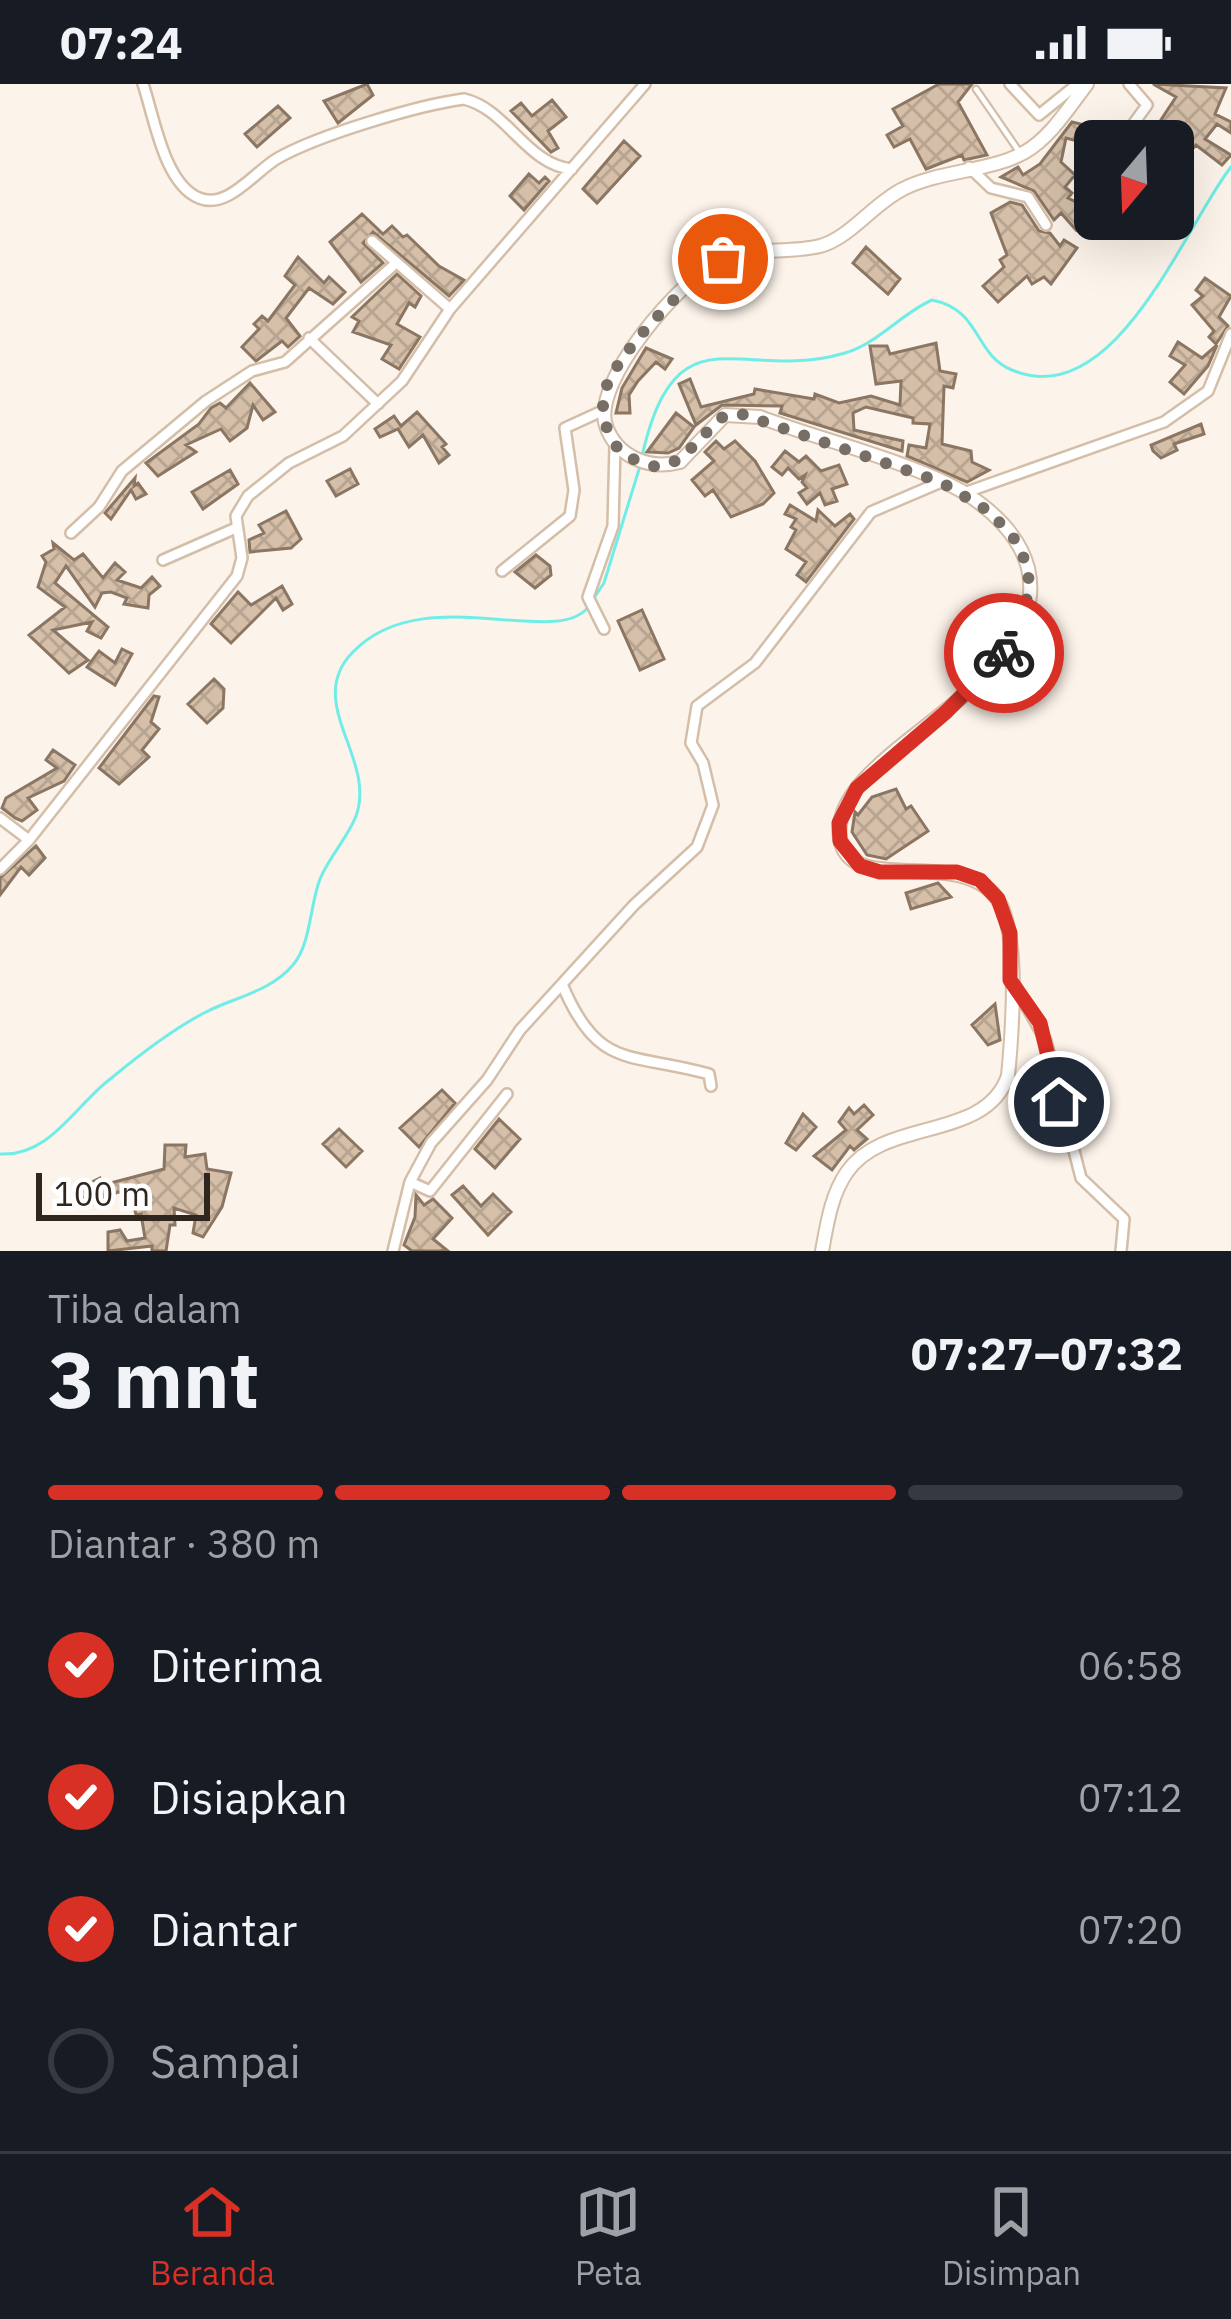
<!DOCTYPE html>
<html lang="id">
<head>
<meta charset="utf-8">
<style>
	:root { --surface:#171b24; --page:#242831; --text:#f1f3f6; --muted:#9ea1a6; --line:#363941; --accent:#d93025 }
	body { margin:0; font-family:"IBM Plex Sans",sans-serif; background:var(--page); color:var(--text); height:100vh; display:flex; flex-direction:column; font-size:45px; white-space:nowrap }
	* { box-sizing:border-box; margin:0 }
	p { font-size:39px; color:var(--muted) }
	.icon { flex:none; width:66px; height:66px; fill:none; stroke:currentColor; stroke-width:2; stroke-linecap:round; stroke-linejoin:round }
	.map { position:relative; height:1167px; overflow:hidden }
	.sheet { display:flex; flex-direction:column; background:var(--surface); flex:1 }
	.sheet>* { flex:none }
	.needle { width:78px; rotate:199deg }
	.tools { position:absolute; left:1074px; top:36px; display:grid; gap:24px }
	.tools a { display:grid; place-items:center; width:120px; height:120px; border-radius:18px; background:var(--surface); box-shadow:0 12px 48px #0002; font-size:60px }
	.scale { position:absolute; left:36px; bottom:30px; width:174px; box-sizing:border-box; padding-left:12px; border:6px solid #2f271e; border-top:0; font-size:33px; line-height:42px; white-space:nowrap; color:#2f271e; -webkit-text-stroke:9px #fff; paint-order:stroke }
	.pin { position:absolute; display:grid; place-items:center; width:102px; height:102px; color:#fff; margin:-51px; border:6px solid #fff; border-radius:50%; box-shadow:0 3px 12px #0007 }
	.courier { position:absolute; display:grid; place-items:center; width:120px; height:120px; margin:-60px; border:9px solid #d93025; border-radius:50%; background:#fff; color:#222; box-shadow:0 3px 15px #0007 }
	.summary em { font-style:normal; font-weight:700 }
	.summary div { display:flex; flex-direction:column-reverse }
	.summary { display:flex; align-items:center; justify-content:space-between; height:204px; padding:0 48px }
	h1 { font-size:78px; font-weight:700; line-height:90px }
	.bar { display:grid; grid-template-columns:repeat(4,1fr); gap:18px 12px; align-content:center; height:144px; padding:0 48px }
	.bar i { height:15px; border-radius:9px; background:var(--line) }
	.bar .selected { background:var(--accent) }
	.bar p { grid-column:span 4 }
	ol { padding:0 48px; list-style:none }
	li { display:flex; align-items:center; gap:36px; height:132px }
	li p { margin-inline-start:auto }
	li .icon { padding:12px; border-radius:50%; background:var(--accent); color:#fff; stroke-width:4 }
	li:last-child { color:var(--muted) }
	li i { width:66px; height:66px; border:6px solid var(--line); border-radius:50% }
	.status { display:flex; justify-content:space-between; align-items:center; height:84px; padding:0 60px; background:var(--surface); direction:ltr }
	.status svg { height:33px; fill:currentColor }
	.dock { display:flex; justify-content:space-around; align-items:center; height:168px; border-top:3px solid var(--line); background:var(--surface); font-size:33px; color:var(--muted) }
	.dock a { display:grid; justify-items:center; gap:6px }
	.dock .selected { color:var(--accent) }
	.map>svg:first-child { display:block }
</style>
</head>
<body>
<div class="status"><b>07:24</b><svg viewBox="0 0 49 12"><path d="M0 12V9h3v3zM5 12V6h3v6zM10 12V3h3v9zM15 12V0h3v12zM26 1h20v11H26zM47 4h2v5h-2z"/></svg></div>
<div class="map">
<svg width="1231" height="1167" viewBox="0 0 1231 1167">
	<defs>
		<pattern id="building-cross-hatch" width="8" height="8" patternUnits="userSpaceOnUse" patternTransform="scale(3)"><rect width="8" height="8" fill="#d5bfa9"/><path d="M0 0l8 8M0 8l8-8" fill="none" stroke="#b7a491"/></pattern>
	</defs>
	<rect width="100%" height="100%" fill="#fcf3ea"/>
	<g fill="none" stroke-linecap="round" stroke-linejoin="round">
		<path stroke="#71ede7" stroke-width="3" d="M642,372C677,220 740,300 845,269C877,260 902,229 932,216C982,226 973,270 1012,286C1115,330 1185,141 1231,83
			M594,514L604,499L640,382
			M0,1070C49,1073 75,1022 109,996C138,972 172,945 206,928C235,913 270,908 293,881C311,860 310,820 320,795C329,773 348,753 356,732C377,675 304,619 352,569C422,494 557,567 589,522"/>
	</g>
	<path fill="url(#building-cross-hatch)" stroke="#8a7662" stroke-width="3" d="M367,0L373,11L338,39L324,17Z
		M939,0H972L958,18L987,71L964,76L962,71L926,85L910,55L894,63L887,51L903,42L893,25Z
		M1153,0L1226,4L1215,30L1231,38V49L1217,40L1205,55L1231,71L1222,81L1196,61L1173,86V73L1180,65L1173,57H1147L1176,13Z
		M552,16L566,33L548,47L558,64L551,68L511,27L521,19L532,32Z
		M278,22L290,34L257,63L245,50Z
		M1072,38L1089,42L1085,59L1066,54L1061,78L1075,91L1065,103L1072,109L1068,114L1088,124L1076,146L1061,129L1054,136L1034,107L1001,93L1018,83L1023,91L1040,80Z
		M624,57L640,72L597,119L583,105Z
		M529,90L539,99L545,93L549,97L524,126L510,112Z
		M1010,118L1022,121L1039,147L1050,149L1060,162L1064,156L1077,164L1051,200L1044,193L1032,200L1027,192L998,218L983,202L1004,183L1000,176L1007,171L991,129Z
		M362,130L383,150L392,142L403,153L407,151L439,182L464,196L449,212L373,148L363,159L383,179L361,198L330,158Z
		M866,163L900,195L888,210L853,179Z
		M298,173L324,199L329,193L345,208L333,220L309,204L286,234L300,252L288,263L282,257L256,277L242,263L259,245L254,240L262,232L268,237L295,201L285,192Z
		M397,190L421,212L415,223L409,219L397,240L420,253L399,285L382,275L391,261L353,248L359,237L352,233Z
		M1205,194L1231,212L1219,233L1228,242L1216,260L1209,253L1214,247L1192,221L1203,212L1196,206Z
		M1178,258L1202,274L1217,261L1208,282L1184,310L1170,298L1185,281L1170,272Z
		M936,259L940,287L956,290L953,304L944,302L942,360L971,367L972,378L989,386L967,398L907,372L909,361L926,364L930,340L913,339V334L866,323L853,329L854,346L903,357L902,367L780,329L782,322L722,321L696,341L679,300L690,295L701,323L754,310L755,305L814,315L815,310L839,319L871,312L900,321L901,297L876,300L870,262H887L890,270Z
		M646,264L672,275L665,285L656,278L638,297L629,311L630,329H616L622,304Z
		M250,299L275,328L263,336L253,321L247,344L230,357L221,345L186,361L196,368L158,392L146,379L199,340L211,324L220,319L226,324Z
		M417,328L446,360L442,363L449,371L439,379L423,351L409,363L398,345L380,353L375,345L394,332L401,342Z
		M676,329L694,343L679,364L668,369L647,368Z
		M1201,340L1204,350L1174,360L1177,366L1161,374L1153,367L1151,361Z
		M716,357L724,365L735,357L755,377L774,409L763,420L731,433L713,406L705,412L692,396L714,377L705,368Z
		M785,367L799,378L806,372L821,387L839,381L847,400L832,405L837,417L825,421L820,409L807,420L799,409L807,404L802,398L805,391L799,395L788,384L782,391L772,383Z
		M350,385L358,400L336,412L327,397Z
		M230,386L238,400L203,425L192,408Z
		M135,394L134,402L138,399L146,410L136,415L131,406L111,435L105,429Z
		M790,421L816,437L818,426L835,442L850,430L854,435L806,498L797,491L806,478L786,465L796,446L791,443L796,435L785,430Z
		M286,427L301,455L291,464L250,468L249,456L264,449L259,441Z
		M53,459L74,476L83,470L103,494L115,479L125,488L117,496L141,504L152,493L160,502L149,511L148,524L124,520L127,514L111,508L102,509L95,523L66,482L55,499L108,543L101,554L87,547L92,538L53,546L88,576L69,589L29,551L65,523L38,503L46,478L42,472L54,465Z
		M536,471L550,482L551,491L535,504L515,488Z
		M282,502L292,520L283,526L276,514L231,559L211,540L238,508L251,521Z
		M642,526L664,575L640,586L618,537Z
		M122,565L132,570L115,601L87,583L99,567L115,579Z
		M214,595L224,605L223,624L207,639L188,620Z
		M154,612L159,613L151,638L159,645L142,666L149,673L119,700L99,684Z
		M53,666L75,681L64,697L28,714L37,726L22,737L15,734L2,724L6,714L57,684L46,676Z
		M896,705L906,725L911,722L928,747L886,775L867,771L852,748L855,728L858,731L872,713Z
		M36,762L45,774L29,791L21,783L0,811V794Z
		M938,799L951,813L911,825L906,809Z
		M995,920L1000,956L988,961L972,941Z
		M442,1006L455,1019L419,1063L400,1044Z
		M864,1021L873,1031L857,1046L867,1055L854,1066L850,1062L832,1086L814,1072L846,1046L839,1038L849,1024L854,1030Z
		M803,1030L816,1043L796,1066L786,1059Z
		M499,1035L520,1055L495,1084L475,1065Z
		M339,1045L362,1067L346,1083L323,1060Z
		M165,1061H186L185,1073L205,1070L207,1085L231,1089L222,1123L203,1153L193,1149L196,1131L174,1124L175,1141H170L166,1167H152V1162L108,1167V1148L120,1146L127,1157L145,1154L141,1130L136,1131L131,1109L118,1108L87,1123L78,1105L100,1094L103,1101L164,1085Z
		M463,1102L481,1122L493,1110L511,1128L488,1151L452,1111Z
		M416,1111L424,1121L433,1115L452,1134L433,1155L448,1167H412L404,1161L415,1133Z"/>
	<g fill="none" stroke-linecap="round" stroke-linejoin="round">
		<g stroke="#d4bea8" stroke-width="9">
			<path id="lane" d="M976,5L1018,66"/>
		</g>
		<g stroke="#d4bea8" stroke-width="14">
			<path id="street" d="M143,0C154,32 164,100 199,114C228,126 255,87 278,74C319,51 418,21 464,15C507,25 527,81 572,85
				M1010,0L1039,31L1075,2L1083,5
				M1121,57L1147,21L1129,0
				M969,83L991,104L1028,113L1046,141
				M372,157L450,225
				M309,254L378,320
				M964,409L1164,338L1208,307L1231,250
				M71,449L99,423L122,387L206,317L252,287L285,278L395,180
				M163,476L236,444
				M502,487L570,432L574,406L565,344L602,327
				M604,545L588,513L613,442L615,361
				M0,734L29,756L237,492L242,474L236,432L248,412L289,379L343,352L402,297L450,225L645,0
				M0,785L29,756
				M562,900C598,987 630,968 709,990L711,1002
				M1014,900L1046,957L1081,1094L1124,1135L1121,1167
				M410,1098L430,1107L507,1010
				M393,1167L410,1098L431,1059L487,996L520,946L634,821L697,763L713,721L703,679L691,659L697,622L755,579L871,428L941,398"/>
		</g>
		<g stroke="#d4bea8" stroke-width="16">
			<path id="secondary" d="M822,1167C827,1140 831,1111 847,1088C885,1033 985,1058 1008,992C1012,950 1021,846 996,813C957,762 849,814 840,754C827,666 1056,605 1028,484C1020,452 992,426 965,409C915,379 818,355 760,333L725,331L680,378C649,386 617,373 606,342C591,298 681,195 720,176C750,162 788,170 820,162C850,154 874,119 903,105C940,86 990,88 1025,68C1051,53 1069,23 1087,0"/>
		</g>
		<use href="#lane" stroke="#fff" stroke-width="4.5"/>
		<use href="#street" stroke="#fff" stroke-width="9"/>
		<use href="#secondary" stroke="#fff" stroke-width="12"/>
	</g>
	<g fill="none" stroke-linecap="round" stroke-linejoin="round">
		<path stroke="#776e65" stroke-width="12" stroke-dasharray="0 21.6" d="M723,175C691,194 615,270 605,307C600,327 605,344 615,361C669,411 687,362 725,331L741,330L941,398L990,428L1018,459L1029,488L1025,532L1004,569"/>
		<path stroke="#d93025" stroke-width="15" d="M1004,569L946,628L857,704L839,739L840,757L860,782L880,788H957L980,796L998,815L1010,849V896L1040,939L1059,1018"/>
	</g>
</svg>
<div class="tools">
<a><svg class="needle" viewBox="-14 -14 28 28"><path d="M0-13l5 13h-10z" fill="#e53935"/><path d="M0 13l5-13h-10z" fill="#9ea1a6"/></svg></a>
</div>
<div class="scale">100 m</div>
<div class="pin" style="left:723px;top:175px;background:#ea580c"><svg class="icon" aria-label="bag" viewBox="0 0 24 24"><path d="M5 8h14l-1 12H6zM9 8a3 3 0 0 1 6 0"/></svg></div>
<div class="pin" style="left:1059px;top:1018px;background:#1f2937"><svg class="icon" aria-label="home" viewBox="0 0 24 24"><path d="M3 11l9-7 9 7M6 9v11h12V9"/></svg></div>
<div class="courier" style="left:1004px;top:569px"><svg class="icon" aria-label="bike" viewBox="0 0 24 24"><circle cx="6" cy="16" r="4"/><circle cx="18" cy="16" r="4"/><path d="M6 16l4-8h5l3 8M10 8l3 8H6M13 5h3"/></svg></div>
</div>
<section class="sheet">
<div class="summary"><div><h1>3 mnt</h1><p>Tiba dalam</p></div><em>07:27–07:32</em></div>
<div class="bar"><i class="selected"></i><i class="selected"></i><i class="selected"></i><i></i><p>Diantar · 380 m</p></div>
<ol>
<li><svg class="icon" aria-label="check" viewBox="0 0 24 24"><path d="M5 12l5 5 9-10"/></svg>Diterima<p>06:58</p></li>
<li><svg class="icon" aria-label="check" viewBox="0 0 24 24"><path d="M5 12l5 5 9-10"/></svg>Disiapkan<p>07:12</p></li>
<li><svg class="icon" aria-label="check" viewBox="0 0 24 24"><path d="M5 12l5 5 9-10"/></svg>Diantar<p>07:20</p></li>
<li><i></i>Sampai</li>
</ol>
</section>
<nav class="dock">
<a class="selected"><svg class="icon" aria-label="home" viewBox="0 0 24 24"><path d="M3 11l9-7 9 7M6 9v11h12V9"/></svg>Beranda</a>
<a><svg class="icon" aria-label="map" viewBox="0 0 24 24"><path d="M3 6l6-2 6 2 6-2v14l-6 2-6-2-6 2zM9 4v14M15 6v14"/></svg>Peta</a>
<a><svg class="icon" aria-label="saved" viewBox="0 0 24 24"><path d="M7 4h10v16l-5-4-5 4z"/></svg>Disimpan</a>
</nav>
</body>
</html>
